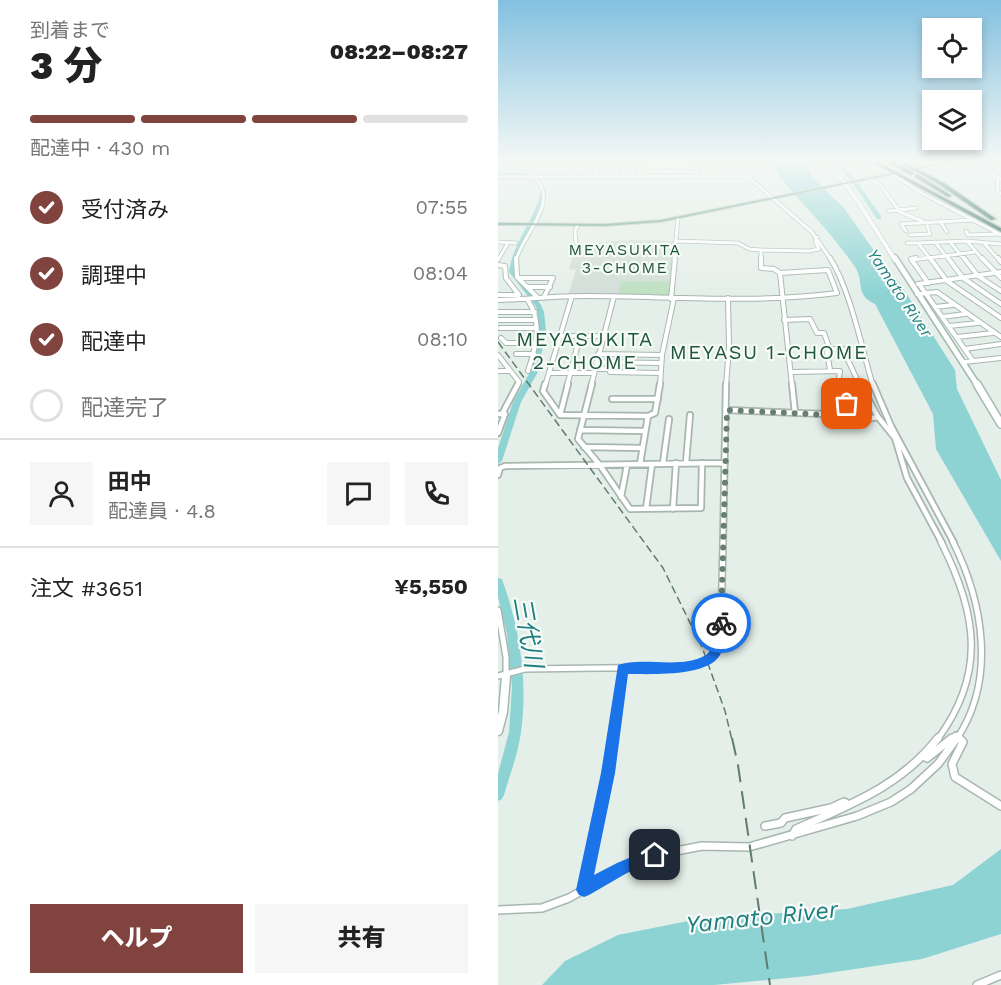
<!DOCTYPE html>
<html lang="ja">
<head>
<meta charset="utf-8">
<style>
	:root { --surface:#fff; --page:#f6f6f6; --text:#222; --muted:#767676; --line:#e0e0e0; --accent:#80433d }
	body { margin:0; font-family:"Work Sans","Noto Sans JP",sans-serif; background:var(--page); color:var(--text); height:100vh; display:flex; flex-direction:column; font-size:22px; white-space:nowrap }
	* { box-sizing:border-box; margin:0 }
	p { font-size:20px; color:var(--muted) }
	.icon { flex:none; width:33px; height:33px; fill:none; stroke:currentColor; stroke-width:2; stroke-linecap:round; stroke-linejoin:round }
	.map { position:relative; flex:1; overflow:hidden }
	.side { display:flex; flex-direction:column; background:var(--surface); width:498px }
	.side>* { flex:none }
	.buttons { position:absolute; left:424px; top:18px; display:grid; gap:12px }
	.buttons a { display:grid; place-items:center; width:60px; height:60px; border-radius:0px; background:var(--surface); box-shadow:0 3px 9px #0003; font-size:30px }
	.pin { position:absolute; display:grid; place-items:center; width:51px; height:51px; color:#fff; margin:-26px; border-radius:12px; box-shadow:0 3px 9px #0006 }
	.courier { position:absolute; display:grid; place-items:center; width:60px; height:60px; margin:-30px; border:4px solid #1a73e8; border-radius:50%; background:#fff; color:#222; box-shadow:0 2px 8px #0007 }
	.headline em { font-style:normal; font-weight:800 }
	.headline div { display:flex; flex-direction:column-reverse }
	.headline { display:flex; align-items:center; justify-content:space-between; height:102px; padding:0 30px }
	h1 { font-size:39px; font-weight:800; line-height:45px }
	.bar { display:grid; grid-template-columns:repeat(4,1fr); gap:9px 6px; align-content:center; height:72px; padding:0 30px }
	.bar i { height:8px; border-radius:4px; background:var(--line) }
	.bar .selected { background:var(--accent) }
	.bar p { grid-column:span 4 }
	.line { display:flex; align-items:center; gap:15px; padding:0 30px; border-top:2px solid var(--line) }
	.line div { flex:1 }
	.round { display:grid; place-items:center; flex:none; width:63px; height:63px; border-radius:0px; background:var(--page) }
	ol { padding:0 30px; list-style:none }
	li { display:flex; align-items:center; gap:18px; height:66px }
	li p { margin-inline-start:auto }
	li .icon { padding:6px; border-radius:50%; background:var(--accent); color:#fff; stroke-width:4 }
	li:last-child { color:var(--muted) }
	li i { width:33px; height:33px; border:3px solid var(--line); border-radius:50% }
	.cta { display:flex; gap:12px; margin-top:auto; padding:12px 30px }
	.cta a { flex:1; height:69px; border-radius:0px; background:var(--accent); color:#fff; font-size:24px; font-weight:800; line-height:69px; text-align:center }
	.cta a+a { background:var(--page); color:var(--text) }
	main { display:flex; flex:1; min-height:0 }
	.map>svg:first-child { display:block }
</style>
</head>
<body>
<main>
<section class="side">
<div class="headline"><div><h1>3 分</h1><p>到着まで</p></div><em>08:22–08:27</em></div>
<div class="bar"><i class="selected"></i><i class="selected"></i><i class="selected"></i><i></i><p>配達中 · 430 m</p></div>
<ol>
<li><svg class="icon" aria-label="check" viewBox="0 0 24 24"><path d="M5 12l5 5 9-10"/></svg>受付済み<p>07:55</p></li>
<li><svg class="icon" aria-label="check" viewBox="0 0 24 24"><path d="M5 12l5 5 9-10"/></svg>調理中<p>08:04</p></li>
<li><svg class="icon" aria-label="check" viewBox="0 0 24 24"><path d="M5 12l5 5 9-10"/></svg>配達中<p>08:10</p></li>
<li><i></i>配達完了</li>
</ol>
<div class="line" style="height:108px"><a class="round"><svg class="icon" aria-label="person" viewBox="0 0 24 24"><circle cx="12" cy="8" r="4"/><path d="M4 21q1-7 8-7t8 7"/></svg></a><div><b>田中</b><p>配達員 · 4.8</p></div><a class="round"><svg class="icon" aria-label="chat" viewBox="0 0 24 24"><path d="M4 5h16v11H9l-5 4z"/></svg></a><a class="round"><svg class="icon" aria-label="phone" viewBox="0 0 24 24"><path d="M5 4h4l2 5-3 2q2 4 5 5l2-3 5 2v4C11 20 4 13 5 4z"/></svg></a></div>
<div class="line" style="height:78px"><div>注文 #3651</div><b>¥5,550</b></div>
<div class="cta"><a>ヘルプ</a><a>共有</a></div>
</section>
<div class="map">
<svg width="503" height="985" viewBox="0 0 503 985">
	<rect width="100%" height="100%" fill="#e5efe9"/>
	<path fill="#d3ded8" d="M132,240L177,241L172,281H124L120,295H70L78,270L71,269L78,244Z"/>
	<path fill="#bee0c2" d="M123,281H172L171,296L120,295Z"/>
	<path fill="#8dd3d3" d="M265,159H306L314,177L346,208L384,262L386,269L393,273V277L399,279L457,370L459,389L503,480V561L438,449L435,414L377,304C356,294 367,282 357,267C335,235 307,206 281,177L276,165Z
		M503,849V934L424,959L310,976L216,985H44L67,961L120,935L205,918L349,909L455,885Z"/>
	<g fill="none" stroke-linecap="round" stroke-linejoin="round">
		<path fill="#8dd3d3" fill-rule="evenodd" d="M334,159H338L360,183L384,218L383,219H379L356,185Z
			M0,173H28L41,180L36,181L27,177H0Z
			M43,191L48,192C42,221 21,241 17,272L43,305L46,312L48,330L40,372L23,402L4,461L0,464V448L15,402L32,372L40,330V312L37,305L11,272C14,248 28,231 37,209C40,203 41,197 43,191Z
			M0,578L4,579L5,582C22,630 30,682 23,732C20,754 12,774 6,795L4,799L0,801V774L11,732L14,687L9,634L0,597Z"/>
		<g stroke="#a7b7af" stroke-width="4.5">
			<path id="street-far4" d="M71,159H80
				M214,159L219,160V176
				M226,159L240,164L254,176
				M404,159L419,169
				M490,159L489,166L495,173L494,175
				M151,160H193
				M151,163H193
				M219,165L232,169L237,176
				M151,167H192
				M151,171L192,172
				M394,174L420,191L503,235
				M32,175L43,160L40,159
				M70,176L77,160
				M96,176L102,160H115
				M124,176L129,159
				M134,176L140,159
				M205,176L206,159
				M0,177L249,176L314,232L333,260
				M372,178L383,186L402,212L424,221
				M500,178L499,190L503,194
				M391,211L418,208
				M442,221L449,232
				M408,231L403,224L476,220
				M468,231L470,235L501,234
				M412,235L432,234L428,222
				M178,241L240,243L251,249L263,250L311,251L321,249L317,241L319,237
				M469,241L485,260
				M0,242L18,243
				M437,242L451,260
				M452,242L467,260
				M78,243L77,231L80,225
				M409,243H420
				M486,243L501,260
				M263,250V260
				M0,260L10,243
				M18,260C25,234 63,201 36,177
				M176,260L180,218
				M414,260L477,252
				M433,260L420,243L469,241L503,244"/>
		</g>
		<g stroke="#a7b7af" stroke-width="6">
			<path id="street-far3" d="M18,258L19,277L40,298
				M332,258C352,289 364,349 375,386
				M418,258L413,259L430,283
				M432,258L449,281L503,318
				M450,258L465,278L503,304
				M466,258L480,276L503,291
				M484,258L503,278
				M500,258L503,262
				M0,265L7,266L8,278L21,295H0
				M282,273L294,386
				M21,278H55L46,297
				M420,284L503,272
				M421,284L475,361
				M29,287H52
				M419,294L439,292L503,337
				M29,299C45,321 38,347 30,371
				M173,299L177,258
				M0,300C29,299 58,296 87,296C171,296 255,304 339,293L330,270L282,273L276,269L263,268V258
				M437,307L455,305
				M0,312H37
				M444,317L467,314
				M0,320H38
				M286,320L312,319L319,333H326L332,350L329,352L332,370
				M451,326L480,323
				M2,328H39
				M62,336H104
				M459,337L495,333
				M3,338L8,343H38
				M331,349H345L362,386
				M467,349L503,344
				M18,354H36
				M100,354L164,355
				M0,355L21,382L19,386
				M98,362L163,363
				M466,362L503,358
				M96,369H113L112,372L163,373
				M0,371H12
				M294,372L342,371L340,386
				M51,373H95
				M47,386L74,296
				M69,386L82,336
				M93,386L116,296
				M162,386L164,355L176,298
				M228,386L231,347L230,298"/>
		</g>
		<g stroke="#a7b7af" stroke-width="8">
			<path id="street-far2" d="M47,384L45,391L62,415L150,416L157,413L162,384
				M94,384L80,439L101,464L132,509L203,508L204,463
				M294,384L297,413
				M339,384L341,395L349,396L351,415
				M362,384L380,417
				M375,384L393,426L456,543
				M114,399H160
				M229,410L351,415L368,419L380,417L397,438L409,478L444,543
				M0,414H7L0,433
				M4,414L20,384
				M62,415L70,384
				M82,430L147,431
				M86,447L144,448
				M165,463L171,419
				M188,463L192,415
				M142,464L150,416
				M0,475L2,468L7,466L227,463
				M123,497L129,465
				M148,509L154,464
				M175,509L178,463
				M225,543L228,384"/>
		</g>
		<g stroke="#a7b7af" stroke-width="8">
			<path id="street-far1" d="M455,542C485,602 499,680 458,740
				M0,610L8,657V676
				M0,676L27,669L180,667L201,664L216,656L223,625L225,542
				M114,740L124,669
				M439,740C489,673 479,613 443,542
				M452,740L458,735L463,740"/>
		</g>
		<g stroke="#a7b7af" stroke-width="10">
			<path id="street" d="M461,738L465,742L454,764L457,777L503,806
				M427,756L429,758L454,738
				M267,826L283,823L287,818L333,808L346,802L349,804
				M294,836L298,829C351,805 403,786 440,738
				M86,890L108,787L115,738
				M0,910L44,908L71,898L124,868L157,855L204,846L251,847L359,816L393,802L413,789L440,764L459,738
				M479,985L503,975"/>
		</g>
		<g stroke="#a3baaf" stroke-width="5">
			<path id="secondary-far3" d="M329,159L361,203L397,260
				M460,160L503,179"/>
		</g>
		<g stroke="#a3baaf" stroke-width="8">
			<path id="secondary-far2" d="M397,258L480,386"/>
		</g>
		<g stroke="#a3baaf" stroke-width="10">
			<path id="secondary-far1" d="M479,384L503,424"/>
		</g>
		<g stroke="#a3baaf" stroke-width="11">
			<path id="secondary" d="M0,731L5,712L8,676"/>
		</g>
		<g stroke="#c2cac6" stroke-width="2">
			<path id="primary" d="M463,159H469L163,222L107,226L0,225V223L107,224L163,220Z"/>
		</g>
		<g stroke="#c2cac6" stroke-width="3">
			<path id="highway" d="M369,159H374L503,228V232Z
				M385,159H390L404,167L400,168Z
				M396,159H401L446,183L498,219L493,220L442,185Z
				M417,175H421L454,196L450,197L417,177Z"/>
		</g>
		<use href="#street-far4" stroke="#fff" stroke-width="3"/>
		<use href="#street-far3" stroke="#fff" stroke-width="4"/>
		<use href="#street-far2" stroke="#fff" stroke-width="4.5"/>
		<use href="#street-far1" stroke="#fff" stroke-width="5"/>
		<use href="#street" stroke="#fff" stroke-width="7"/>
		<use href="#secondary-far3" stroke="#fff" stroke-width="4"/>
		<use href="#secondary-far2" stroke="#fff" stroke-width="5"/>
		<use href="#secondary-far1" stroke="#fff" stroke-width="7"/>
		<use href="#secondary" stroke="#fff" stroke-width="8"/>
		<use href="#primary" fill="#69a48c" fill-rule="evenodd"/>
		<use href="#highway" fill="#2f6e57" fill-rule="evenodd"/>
		<path stroke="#5f7c6f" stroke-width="1.5" stroke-dasharray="8 4" stroke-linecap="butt" d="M0,342L165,568L204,647L227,711L234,740"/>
		<path stroke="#5f7c6f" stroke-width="2" stroke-dasharray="18 9" stroke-linecap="butt" d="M234,738L240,765L272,985"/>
		<g stroke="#c2cac6" stroke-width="7" stroke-linecap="butt">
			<path id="highway-bridge" d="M405,168L413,173"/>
		</g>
		<use href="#highway-bridge" stroke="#2f6e57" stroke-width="5"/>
	</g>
	<linearGradient id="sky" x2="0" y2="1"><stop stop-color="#83c0e0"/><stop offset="0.54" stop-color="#f3f8f5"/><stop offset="1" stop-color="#f3f8f5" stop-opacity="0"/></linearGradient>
	<rect width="503" height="296" fill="url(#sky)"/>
	<path fill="#1a73e8" d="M223,618L229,623C227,633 227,646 222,655C210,677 152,674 130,674L117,773L96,875L119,863L157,847L162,849L164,855L162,860L129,873L91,895L86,897L81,895L78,890L103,773L120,665C144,656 183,670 208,655C220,647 210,624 223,618Z"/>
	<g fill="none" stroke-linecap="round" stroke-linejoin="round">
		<path stroke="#687e73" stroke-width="6" stroke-dasharray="0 10.8" d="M223,623L229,410L351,416L349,404"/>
	</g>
	<g text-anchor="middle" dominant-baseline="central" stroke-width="4.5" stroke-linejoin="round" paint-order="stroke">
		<g font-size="16" letter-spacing="1.5" fill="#1f543e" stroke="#f6fbf8">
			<text x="127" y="249">MEYASUKITA<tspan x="127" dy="18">3-CHOME</tspan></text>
		</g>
		<g font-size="16" font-style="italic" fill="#1c7e7f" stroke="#f6fbf8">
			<text transform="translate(402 293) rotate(56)">Yamato River</text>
		</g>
		<g font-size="20" letter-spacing="1.5" fill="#1f543e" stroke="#f6fbf8">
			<text x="87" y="339">MEYASUKITA<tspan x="87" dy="23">2-CHOME</tspan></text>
			<text x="271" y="352">MEYASU 1-CHOME</text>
		</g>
		<g font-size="24" font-style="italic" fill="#1c7e7f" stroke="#f6fbf8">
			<text transform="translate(30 632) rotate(80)">三代川</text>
			<text transform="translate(264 917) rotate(-6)">Yamato River</text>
		</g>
	</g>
</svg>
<div class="buttons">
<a><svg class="icon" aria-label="locate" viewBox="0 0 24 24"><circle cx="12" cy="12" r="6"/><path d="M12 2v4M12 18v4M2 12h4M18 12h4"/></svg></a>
<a><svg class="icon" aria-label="layers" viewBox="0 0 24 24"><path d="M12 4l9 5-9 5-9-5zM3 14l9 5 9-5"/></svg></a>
</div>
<div class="pin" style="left:349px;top:404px;background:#ea580c"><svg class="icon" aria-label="bag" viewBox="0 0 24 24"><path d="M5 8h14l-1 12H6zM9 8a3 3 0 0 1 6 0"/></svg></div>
<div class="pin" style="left:157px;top:855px;background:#1f2937"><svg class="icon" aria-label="home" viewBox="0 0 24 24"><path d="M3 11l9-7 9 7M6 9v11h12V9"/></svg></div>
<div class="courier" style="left:223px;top:623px"><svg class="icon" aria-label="bike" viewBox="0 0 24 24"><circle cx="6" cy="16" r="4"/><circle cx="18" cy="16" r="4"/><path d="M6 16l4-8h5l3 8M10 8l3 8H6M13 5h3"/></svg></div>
</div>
</main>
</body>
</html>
